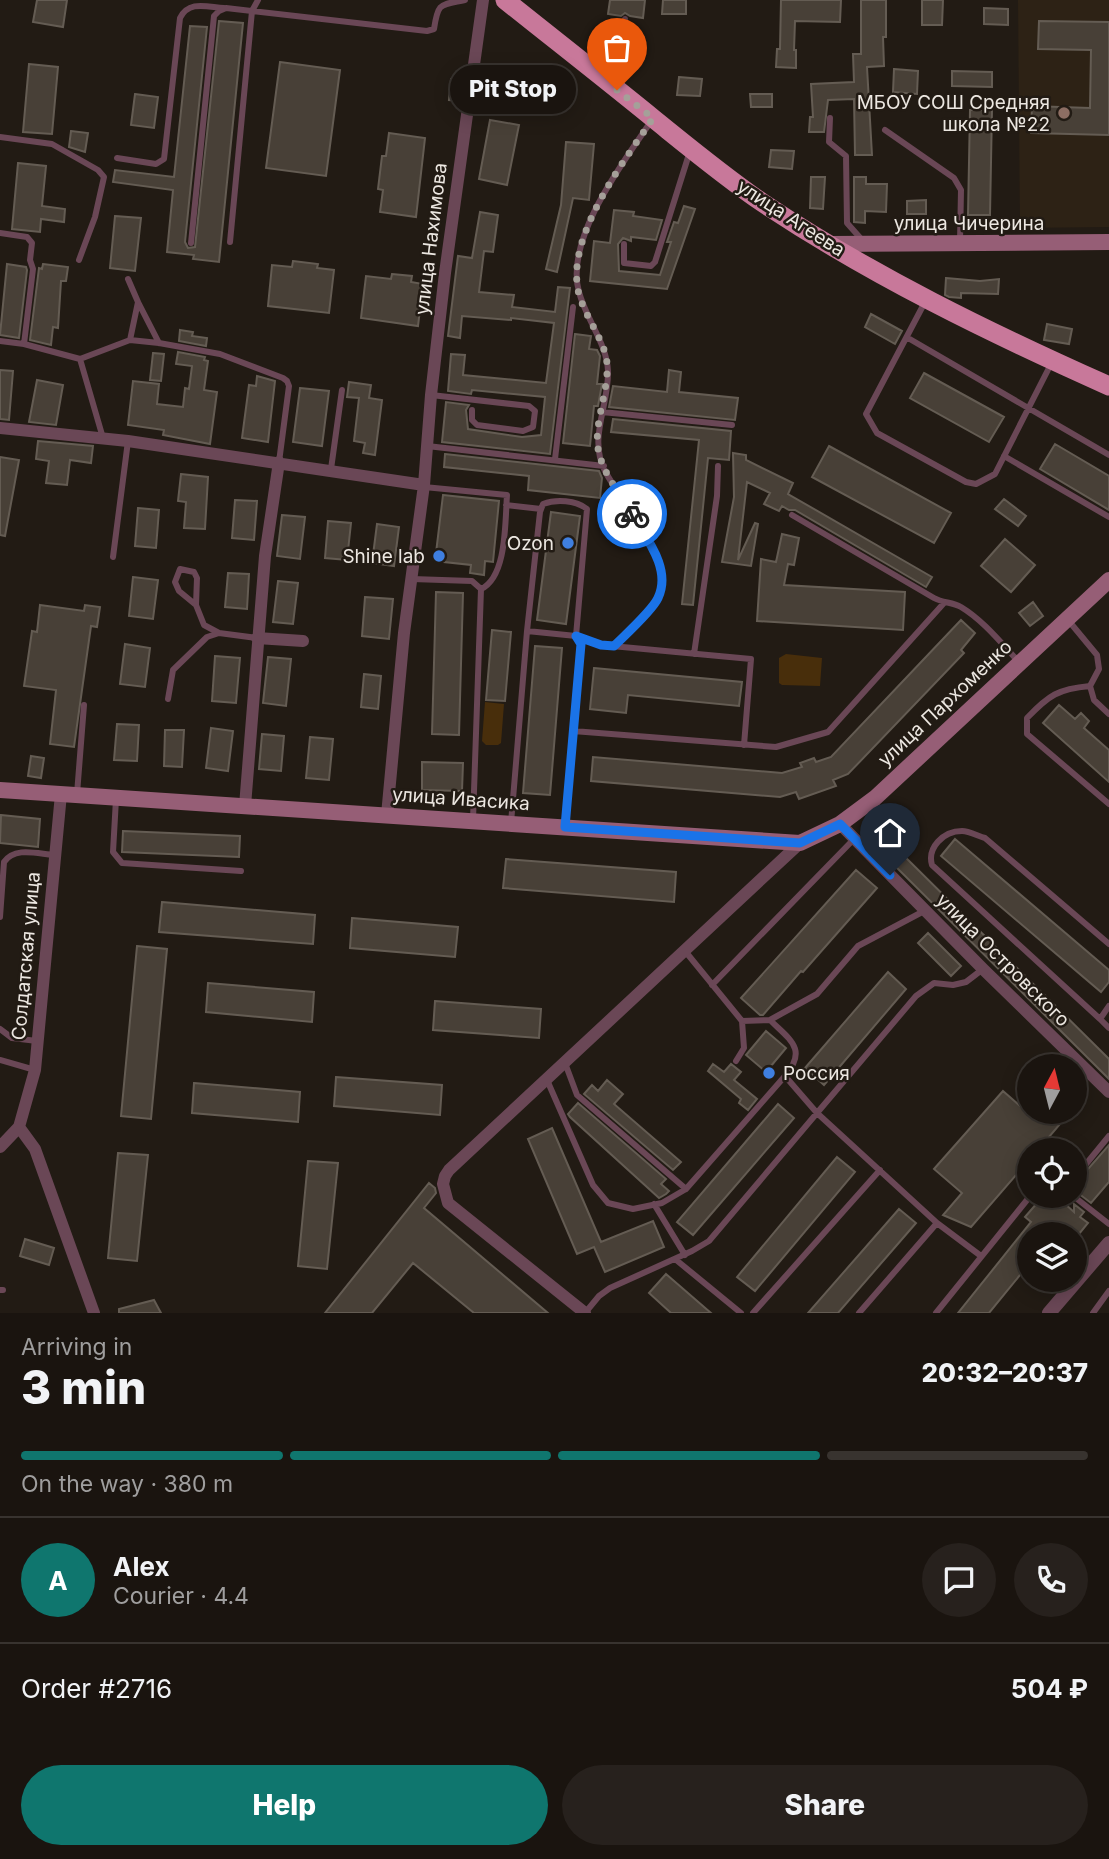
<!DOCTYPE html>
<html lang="en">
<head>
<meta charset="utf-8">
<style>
	:root { --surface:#1a140f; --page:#27211d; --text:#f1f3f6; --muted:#9f9e9e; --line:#38332f; --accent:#0f766e }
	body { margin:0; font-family:Inter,sans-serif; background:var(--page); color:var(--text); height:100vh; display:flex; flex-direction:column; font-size:26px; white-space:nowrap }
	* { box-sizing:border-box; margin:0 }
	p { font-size:23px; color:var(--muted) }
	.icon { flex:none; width:38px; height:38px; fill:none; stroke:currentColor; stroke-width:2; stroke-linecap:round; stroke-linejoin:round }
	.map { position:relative; height:1313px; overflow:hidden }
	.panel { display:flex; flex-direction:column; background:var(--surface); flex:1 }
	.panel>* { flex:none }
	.needle { width:46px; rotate:7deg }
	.buttons { position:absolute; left:1017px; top:1054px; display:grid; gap:14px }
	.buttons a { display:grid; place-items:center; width:70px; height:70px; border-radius:50%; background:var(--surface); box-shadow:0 4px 18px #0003,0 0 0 2px var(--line); font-size:35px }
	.pin { position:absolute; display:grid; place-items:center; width:60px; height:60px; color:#fff; margin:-72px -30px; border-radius:50% 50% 50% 0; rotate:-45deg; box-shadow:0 0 7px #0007 }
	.pin .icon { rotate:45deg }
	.courier { position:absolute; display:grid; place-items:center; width:70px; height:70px; margin:-35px; border:5px solid #1a73e8; border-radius:50%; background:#fff; color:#222; box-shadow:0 2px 9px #0007 }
	.bubble { position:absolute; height:49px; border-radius:24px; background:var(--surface); box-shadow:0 4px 18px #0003,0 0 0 2px var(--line); font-size:23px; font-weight:800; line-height:49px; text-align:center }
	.summary em { font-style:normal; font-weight:800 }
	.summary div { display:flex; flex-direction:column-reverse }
	.summary { display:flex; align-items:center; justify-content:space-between; height:119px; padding:0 21px }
	h1 { font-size:46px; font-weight:800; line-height:52px }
	.bar { display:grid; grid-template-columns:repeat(4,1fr); gap:10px 7px; align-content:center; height:84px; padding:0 21px }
	.bar i { height:9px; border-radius:5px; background:var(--line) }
	.bar .on { background:var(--accent) }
	.bar p { grid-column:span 4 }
	.line { display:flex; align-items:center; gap:18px; padding:0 21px; border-top:2px solid var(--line) }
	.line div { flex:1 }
	.round { display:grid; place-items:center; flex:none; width:74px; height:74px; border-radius:37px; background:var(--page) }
	.cta { display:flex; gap:14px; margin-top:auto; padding:14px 21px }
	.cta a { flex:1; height:80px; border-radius:42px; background:var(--accent); color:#fff; font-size:28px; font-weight:800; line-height:80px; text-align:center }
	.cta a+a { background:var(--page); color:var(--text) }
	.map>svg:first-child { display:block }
</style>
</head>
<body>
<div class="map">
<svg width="1109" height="1313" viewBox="0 0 1109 1313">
	<rect width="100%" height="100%" fill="#221b14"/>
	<path fill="#2d2215" d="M1018,0H1109V227L1020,228Z"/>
	<path fill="#482e0b" d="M786,654L822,658L820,686L782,685L779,683V658Z
		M485,702L504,704L501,743L498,745H486L482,741Z"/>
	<path fill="#484037" stroke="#645c53" stroke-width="2" d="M37,0H67L63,27L33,22Z
		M610,0H645L643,18L630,16L625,13L621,16L608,14Z
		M663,0H686V14H662Z
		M781,0H841L840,22L795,21L794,50H796V68L776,67L777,49H780Z
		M861,0H886V37H883L884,66L867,67L872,155H855L854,99L828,100L824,132H809L810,117H813L811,84L854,82L853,54H861Z
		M922,0H943L942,25H922Z
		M984,8L1008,9V25L984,24Z
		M219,21L243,23L219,262L193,259L194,255L167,252L173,190L113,182L115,170L174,177L190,26L207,27L185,242L188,248L195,247Z
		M1039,21L1109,22V135L1031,133L1032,106L1090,108L1091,50L1038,49Z
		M602,29L616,42L608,54L593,42Z
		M280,62L340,70L326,176L266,168Z
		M29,64L58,67L52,134L23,132Z
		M894,69L918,71L917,94L893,92Z
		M952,71L992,72V87L952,86Z
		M679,77L702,79L700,96L677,95Z
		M451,79L463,80L460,101L449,100Z
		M135,94L158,97L154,128L131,125Z
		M750,94H772V107H751Z
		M970,110H992L990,215H968Z
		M490,120L519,125L507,185L479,179Z
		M71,131L88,133L85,152L69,147Z
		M389,133L425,138L416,217L380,212L383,190L378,189L382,156H386Z
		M566,142L594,144L589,200L573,198L557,272L546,269L561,205Z
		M771,150L794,151L792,169L769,167Z
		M18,163L46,166L42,206L65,209L64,222L41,219L40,232L12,229Z
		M811,177H825L823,209L810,208Z
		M854,177H866V184H887L886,212L865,211V223L854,222Z
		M926,200V214H907V201Z
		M684,206L695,209L667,289L590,281L594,241L610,243L614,210L634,212L633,216L662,220L656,240L631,237V241L623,238L618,244L619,271L660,275L671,242H667L674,222L678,223Z
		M480,212L498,215L493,252L484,251L479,292L514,295L512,307L555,312L558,287L570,288L550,454L442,442L446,402L469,405L466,410L468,429L522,437L541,435L545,397L472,390L471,394L448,391L451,354L465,355L463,375L546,383L554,323L511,318V320L462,316L460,338L448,336L458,256L472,258Z
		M115,216L141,218L135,271L110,268Z
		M293,261L318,264L317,268L334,270L329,313L268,306L272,265L292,267Z
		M7,264L26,267L27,270L19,338L0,335Z
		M43,264L68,267L66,281H61L58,328L53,327L51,345L30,340L39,268L42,269Z
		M392,274L412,276L411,282L423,284L418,326L361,318L366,276L391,279Z
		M946,278L980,281L999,279L998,294L961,293V298L949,297L945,295Z
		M871,314L902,331L895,344L865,327Z
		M1047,324L1072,329L1069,344L1044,340Z
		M180,330L193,332L192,336L207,338L206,346L179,341Z
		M575,334L591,336L589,349L597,350L600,356L597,384H602L598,406H594L590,446L563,443Z
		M178,352L205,357L204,360L208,361L204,390L217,392L210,444L163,435L164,430L128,425L133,381L159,384L157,404L183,407L185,388L189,389L192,366L176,364Z
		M153,353L164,354L161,381L150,380Z
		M0,370L13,371L9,420L0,419Z
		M669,370L681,372L679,392L738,398L735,420L609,407L613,386L667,392Z
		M924,373L1004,417L989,442L910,398Z
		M257,376L275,381L268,442L242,438L249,385L256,386Z
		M37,380L63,385L56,425L29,422Z
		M349,382L371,385L369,398L382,400L375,455L363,453L365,443L354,441L359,398L347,397Z
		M300,388L329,391L322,446L293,442Z
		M613,419L731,431L729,460L708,458L693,605L682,604L699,440L611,432Z
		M38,441L93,446L91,463L70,460L67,485L46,483L49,461L36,459Z
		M1055,444L1109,476V510L1040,469Z
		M829,446L951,513L934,543L812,477Z
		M733,453L746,455V460L793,483L788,494L932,577L926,587L795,510H789L782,506L779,511L764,504L770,493L747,482L738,560L755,523L758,524L751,566L722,562L734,497Z
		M445,454L599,471L602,478L600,498L528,490L529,476L444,467Z
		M0,457L19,460L5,536L0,535Z
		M181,474L208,477L205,529L184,528L186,502L178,501Z
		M443,495L499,501L493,562L485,561L484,575L470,573L471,565L435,561Z
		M1004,499L1026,516L1018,526L995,509Z
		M235,500L257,501L254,540L232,538Z
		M138,508L159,510L156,548L135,546Z
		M551,512L580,516L566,624L537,620Z
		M282,515L305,517L300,559L277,556Z
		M328,521L351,523L347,560L325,558Z
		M377,524L399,527L394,566L372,563Z
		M782,534L799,538L794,565L788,564L784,585L905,592L903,630L757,621L761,559L776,562Z
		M1005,539L1035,565L1011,592L981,566Z
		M228,573L249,574L247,609L225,607Z
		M133,577L158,580L153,619L129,616Z
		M278,581L298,583L293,624L273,622Z
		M436,592L463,593L459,735L432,734Z
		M365,597L393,599L389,639L362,636Z
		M1033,602L1043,616L1030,626L1019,613Z
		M40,605L84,611L85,605L100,607L97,627L91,626L74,747L50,744L56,690L24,686L32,631L37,632Z
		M961,620L975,633L961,650L964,653L848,774L833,780L836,786L799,799L796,792L780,797L591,781L593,757L782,773L802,767L800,763L814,758L816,762L831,757Z
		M492,630L511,632L505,701L486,700Z
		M125,644L150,648L145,687L120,684Z
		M535,646L562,648L550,795L523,793Z
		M215,656L240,658L236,703L212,701Z
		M268,657L291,659L286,706L263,703Z
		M594,668L742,682L739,706L628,695L626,713L590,709Z
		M364,674L381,676L378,709L361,707Z
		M1059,705L1075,719L1081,713L1089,721L1084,728L1109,750V782L1043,723Z
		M117,724L139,725L137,761L114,760Z
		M211,728L233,731L228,771L206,768Z
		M165,730H184L182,767L164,766Z
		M262,734L284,736L281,771L259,769Z
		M310,737L333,739L329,780L306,778Z
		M31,756L44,758L41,778L28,776Z
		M422,762L463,763L462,791L422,790Z
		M1,815L40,819L38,847L0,843Z
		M123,831L240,836L239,857L122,852Z
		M886,838L1109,1059V1079L876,847Z
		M955,839L1109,970V982L1101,992L941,856Z
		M506,859L676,872L674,902L503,888Z
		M856,870L877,888L803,972L801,971L763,1015H760L741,998Z
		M162,902L315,915L313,944L159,932Z
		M352,918L458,927L455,957L350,948Z
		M928,933L961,966L951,976L918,943Z
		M137,946L167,949L151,1119L121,1116Z
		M888,972L906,989L824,1085L805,1068Z
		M208,983L314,992L312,1022L206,1012Z
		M435,1001L541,1009L539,1038L433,1030Z
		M766,1031L786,1048L766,1072L746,1055Z
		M713,1064L724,1072L731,1064L741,1072L734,1080L757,1099L748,1110L739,1103L741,1099L708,1071Z
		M336,1077L442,1085L440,1115L334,1106Z
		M607,1080L623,1094L614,1104L681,1162L673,1170L584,1094L592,1085L598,1091Z
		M194,1083L300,1092L298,1122L192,1113Z
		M1003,1091L1034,1118L1040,1111H1071L1038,1150H1029V1160L971,1227L943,1215L962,1193L934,1169Z
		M578,1103L666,1179L661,1184L669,1191L666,1194L659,1198L570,1117L568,1114Z
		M778,1104L794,1118L693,1235L677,1222Z
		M552,1128L601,1242L653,1221L664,1247L605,1272L594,1247L577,1254L528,1139Z
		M1109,1145V1182L1091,1203L1074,1190V1185Z
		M118,1153L148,1155L137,1261L108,1258Z
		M837,1157L855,1172L755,1291L737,1277Z
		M308,1161L338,1163L327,1269L298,1266Z
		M429,1183L435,1188L436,1193L424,1208L548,1313H474L413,1263L372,1313H325Z
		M1044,1195H1055L1074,1212V1204L1084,1212L1080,1217L1088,1223L1079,1234H1029V1264L989,1313H958L1031,1222L1025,1217Z
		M899,1209L916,1223L838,1313H808Z
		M25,1239L54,1248L49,1265L20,1256Z
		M666,1274L711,1313H671L649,1293Z
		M154,1300L161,1313H119V1309Z"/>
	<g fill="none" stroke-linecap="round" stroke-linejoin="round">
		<path stroke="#6a4756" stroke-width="6" d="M617,84L625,19
			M830,118L829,142L846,156L847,223L863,241
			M885,130L954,178L961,190L960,242
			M0,137L52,144L98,170L104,177L95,217L79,260
			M117,158L156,164L164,159L180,18C189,0 207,7 224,8
			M0,233L27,237L32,243L30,260L33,269L24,344
			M230,242L252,11L258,0
			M191,243L214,16L219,11L226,8L427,31L434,29C438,2 440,5 465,0
			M624,244V263L651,266L655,262L690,151
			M128,279L138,302L130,340
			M926,300L866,414L877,433L966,482L976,484L995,474L1052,362
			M138,302L159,343
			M908,338L1109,455
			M0,341L24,344L80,359L130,340L159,343L220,354L283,378L287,381L289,386L279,462
			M80,359L103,438
			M431,395L529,406L535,411L533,427L523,431L477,425L472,420V410
			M602,412L732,425
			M427,446L604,466
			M1004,456L1109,517
			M555,459L573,307
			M331,469L342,390
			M424,487L507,495C505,522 507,577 481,589
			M506,505L541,509
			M792,515L934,598C943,603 952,602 961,607C984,621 1001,643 1019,662
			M113,557L128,441
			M412,579L472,581L481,589L473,820
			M196,605L179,591L175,582L180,569L194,572L197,578L196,605L204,625L219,633L257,638
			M1068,620L1097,655L1099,669L1090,686L1094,700L1109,714
			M527,631L576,636L581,644L565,827
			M614,646C629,631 661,605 662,584C665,552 620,500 605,471C588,438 609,406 608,371C607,344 586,319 579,292C564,239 624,161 652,120
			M694,654L717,496L718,466
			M1090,686C1058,689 1049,695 1027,718V734L1109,804
			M168,699L173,670L207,637L219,633
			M573,731L776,747L828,732L944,603
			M77,794L84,705
			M116,799L113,852L122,863L241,871
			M511,823L527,631L540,512L543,504C556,499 576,500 587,509L576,636L601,645L751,659L744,745
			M0,917L4,862C15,846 38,854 55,855
			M685,951L742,1021L744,1048L736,1061
			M712,985L854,839
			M1109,1006L1100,1019L1109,1028
			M1100,1019L932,865C927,848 943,831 962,831C969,831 978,836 985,838L1109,944
			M770,1020C790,1040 808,1049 785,1076L817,1113L916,996L934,983L953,985L966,982L983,969
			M742,1021L770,1020L817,994L858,946L926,910
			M0,1029L12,1038L37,1041
			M0,1060L35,1070
			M565,1063L577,1095L686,1189
			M547,1080L593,1185L608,1203L633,1209L662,1203L686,1189L785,1076
			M1074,1171L1082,1169L1109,1136
			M1072,1195L1109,1224
			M654,1204L685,1255
			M937,1223L981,1256
			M675,1259L741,1313
			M0,1290H3
			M585,1313L599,1296L610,1288L692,1251L709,1241L817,1113L937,1223L859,1313
			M753,1313L880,1170
			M936,1313L1031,1195
			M1093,1313L1109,1291"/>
		<path stroke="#6a4756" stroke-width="12" d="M0,428L128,441L424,485
			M257,638L303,641
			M61,794L35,1070L19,1127L35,1149L94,1313
			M245,806L265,556L279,462
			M387,815L404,633L424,485L431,395L445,273L483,0
			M840,824L983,969L1109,1092
			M0,1147L19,1127
			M585,1313L448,1203L443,1184L445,1176L449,1170L800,843"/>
		<path stroke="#6a4756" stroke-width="14" d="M1049,1313L1109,1243"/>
		<path stroke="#965e76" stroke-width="16" d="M830,244L1109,242
			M0,790L800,843L840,824L875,798L1109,580"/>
		<path stroke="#c8789a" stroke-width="19" d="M505,0C555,40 605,79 654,119C690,148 725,177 763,203C871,275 990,333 1109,386"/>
	</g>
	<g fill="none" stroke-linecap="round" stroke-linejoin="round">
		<path stroke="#a5a099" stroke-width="7" stroke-dasharray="0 12.6" d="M617,90L653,118C624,162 567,234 578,290C583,315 606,341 607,364C609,392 592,427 599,453C604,475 621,495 632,514"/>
		<path stroke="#1a73e8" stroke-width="9" d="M632,514C646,538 672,569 658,598C652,611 625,635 614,646L601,645L576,636L581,644L565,827L800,843L840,824L890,875"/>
	</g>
	<circle fill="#8d6e63" stroke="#221b14" stroke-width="2.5" cx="1064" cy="113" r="7"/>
	<g fill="#3f7fe0" stroke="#221b14" stroke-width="2.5">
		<circle cx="568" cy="543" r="7"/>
		<circle cx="439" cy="556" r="7"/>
		<circle cx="769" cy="1073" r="7"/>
	</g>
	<g text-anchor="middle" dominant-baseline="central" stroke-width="5" stroke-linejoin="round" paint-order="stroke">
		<g font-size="19" fill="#ece7e1" stroke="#221b14" text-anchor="end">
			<text x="1050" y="102">МБОУ СОШ Средняя<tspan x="1050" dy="22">школа №22</tspan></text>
			<text x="554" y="543">Ozon</text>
			<text x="425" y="556">Shine lab</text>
			<text x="783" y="1073" text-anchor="start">Россия</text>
		</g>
		<g font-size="19" fill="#ece7e1" stroke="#221b14">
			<text transform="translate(791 218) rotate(33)">улица Агеева</text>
			<text x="969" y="223">улица Чичерина</text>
			<text transform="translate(431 239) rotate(-83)">улица Нахимова</text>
			<text transform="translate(945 703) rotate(-43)">улица Пархоменко</text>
			<text transform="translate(461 799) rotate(4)">улица Ивасика</text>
			<text transform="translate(26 956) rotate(-85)">Солдатская улица</text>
			<text transform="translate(1003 960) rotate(45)">улица Островского</text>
		</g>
	</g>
</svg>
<div class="buttons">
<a><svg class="needle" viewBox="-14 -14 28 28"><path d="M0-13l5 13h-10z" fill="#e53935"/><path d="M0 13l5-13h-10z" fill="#9f9e9e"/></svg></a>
<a><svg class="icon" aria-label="locate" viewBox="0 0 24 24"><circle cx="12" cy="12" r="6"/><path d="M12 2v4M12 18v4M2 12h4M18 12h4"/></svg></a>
<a><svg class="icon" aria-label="layers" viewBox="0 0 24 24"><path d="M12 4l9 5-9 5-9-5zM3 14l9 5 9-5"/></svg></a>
</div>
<div class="pin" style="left:617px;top:90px;background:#ea580c"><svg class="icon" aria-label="bag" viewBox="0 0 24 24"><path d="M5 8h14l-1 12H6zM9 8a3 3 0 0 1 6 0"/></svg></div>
<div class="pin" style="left:890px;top:875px;background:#1f2937"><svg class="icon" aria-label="home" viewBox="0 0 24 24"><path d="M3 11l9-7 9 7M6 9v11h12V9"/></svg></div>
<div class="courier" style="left:632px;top:514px"><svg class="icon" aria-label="bike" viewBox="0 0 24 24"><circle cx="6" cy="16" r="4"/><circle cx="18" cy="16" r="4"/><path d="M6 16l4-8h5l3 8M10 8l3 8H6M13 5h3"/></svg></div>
<div class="bubble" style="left:450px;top:65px;width:126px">Pit Stop</div>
</div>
<section class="panel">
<div class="summary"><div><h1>3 min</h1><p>Arriving in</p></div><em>20:32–20:37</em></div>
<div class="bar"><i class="on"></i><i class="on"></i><i class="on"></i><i></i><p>On the way · 380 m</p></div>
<div class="line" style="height:126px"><b class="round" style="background:var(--accent);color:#fff">A</b><div><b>Alex</b><p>Courier · 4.4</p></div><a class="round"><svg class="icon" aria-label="chat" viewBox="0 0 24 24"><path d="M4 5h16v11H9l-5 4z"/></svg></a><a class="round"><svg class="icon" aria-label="phone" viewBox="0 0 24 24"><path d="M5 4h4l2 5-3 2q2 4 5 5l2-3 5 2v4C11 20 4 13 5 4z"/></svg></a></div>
<div class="line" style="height:91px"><div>Order #2716</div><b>504 ₽</b></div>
<div class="cta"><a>Help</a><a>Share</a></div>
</section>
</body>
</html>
